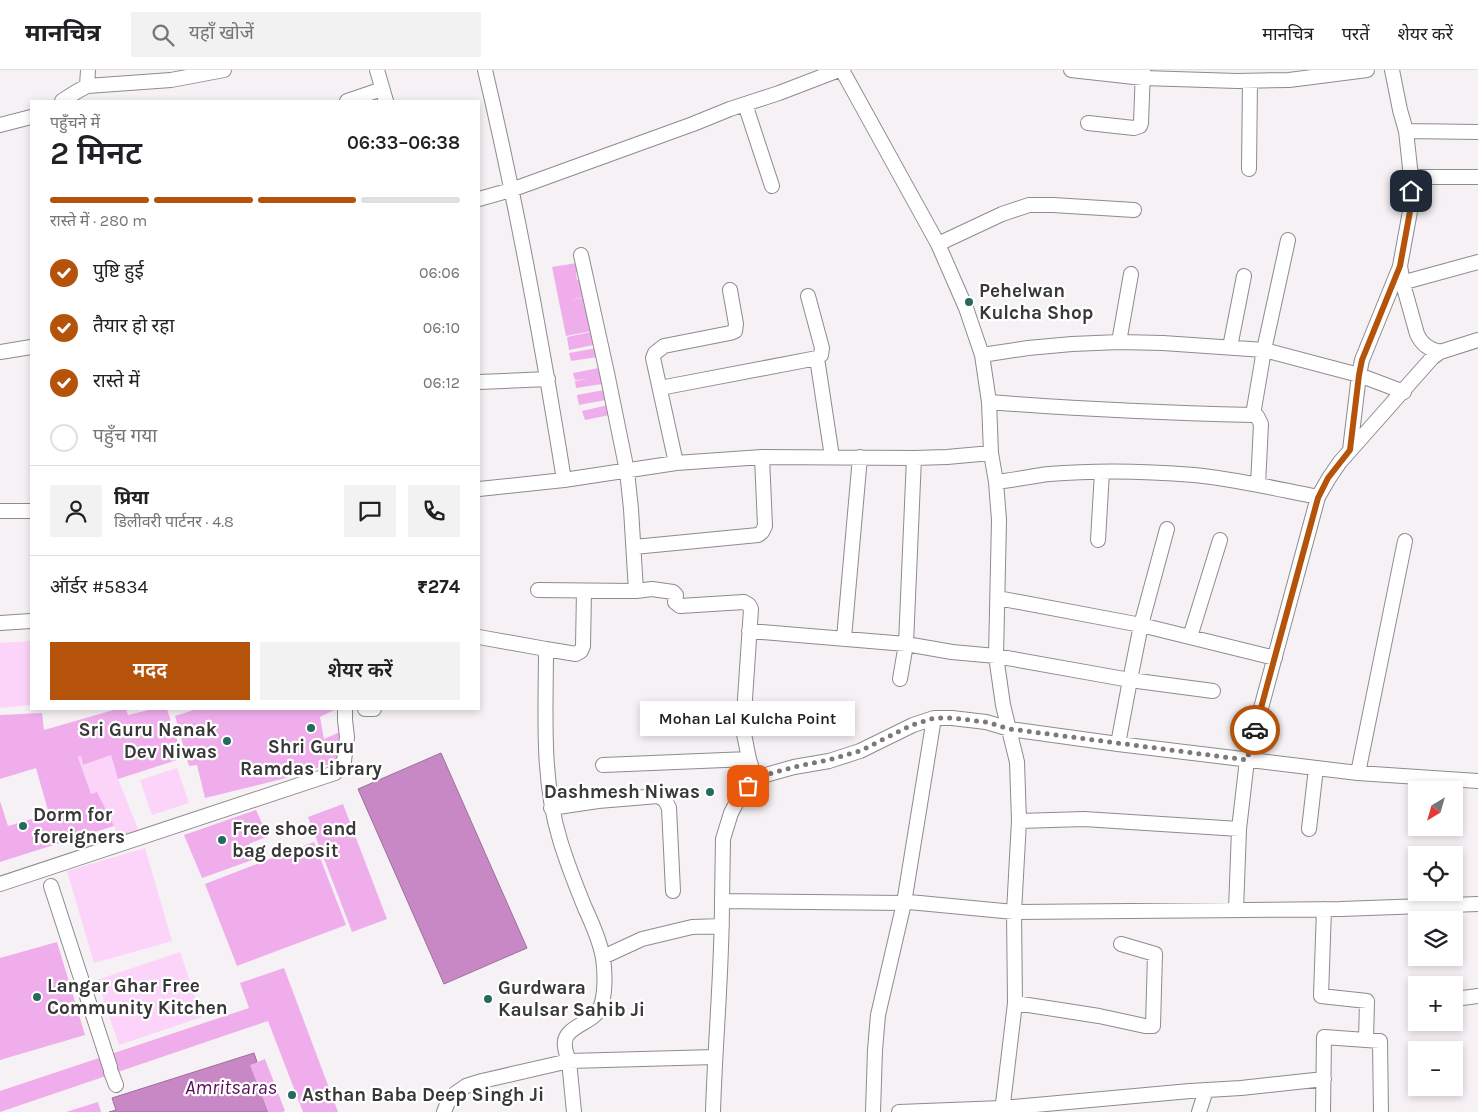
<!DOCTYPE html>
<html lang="hi">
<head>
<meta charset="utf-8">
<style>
	:root { --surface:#fff; --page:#f2f2f2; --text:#202124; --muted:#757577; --line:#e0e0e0; --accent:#b45309 }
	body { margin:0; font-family:Karla,"Noto Sans Devanagari",sans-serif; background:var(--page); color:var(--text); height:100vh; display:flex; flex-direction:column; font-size:19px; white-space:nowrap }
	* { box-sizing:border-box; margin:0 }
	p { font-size:16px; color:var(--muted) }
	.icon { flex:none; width:28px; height:28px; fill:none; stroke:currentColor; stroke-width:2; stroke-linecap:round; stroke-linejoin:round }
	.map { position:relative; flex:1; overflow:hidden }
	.sheet { position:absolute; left:30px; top:30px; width:450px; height:610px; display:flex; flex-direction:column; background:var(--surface); border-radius:0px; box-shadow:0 2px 8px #0003 }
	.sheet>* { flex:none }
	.needle { width:32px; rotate:217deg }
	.buttons { position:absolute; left:1408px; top:711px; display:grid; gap:10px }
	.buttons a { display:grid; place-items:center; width:55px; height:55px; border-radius:0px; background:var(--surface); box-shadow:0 2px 8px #0003; font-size:25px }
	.pin { position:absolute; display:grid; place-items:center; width:42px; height:42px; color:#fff; margin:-21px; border-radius:10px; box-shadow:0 2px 8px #0006 }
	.courier { position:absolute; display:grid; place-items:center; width:50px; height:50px; margin:-25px; border:4px solid #b45309; border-radius:50%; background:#fff; color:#222; box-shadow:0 1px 6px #0007 }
	.bubble { position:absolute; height:35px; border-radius:0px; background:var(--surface); box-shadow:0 2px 8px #0003; font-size:16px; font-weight:600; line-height:35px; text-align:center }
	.headline em { font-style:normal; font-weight:600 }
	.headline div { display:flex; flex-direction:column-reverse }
	.headline { display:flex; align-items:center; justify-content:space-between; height:85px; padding:0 20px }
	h1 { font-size:32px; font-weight:600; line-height:38px }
	.bar { display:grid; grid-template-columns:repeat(4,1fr); gap:8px 5px; align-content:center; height:60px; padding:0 20px }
	.bar i { height:6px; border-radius:4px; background:var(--line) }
	.bar .on { background:var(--accent) }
	.bar p { grid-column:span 4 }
	.line { display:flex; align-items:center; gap:12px; padding:0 20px; border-top:1px solid var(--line) }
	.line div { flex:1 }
	.round { display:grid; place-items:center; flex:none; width:52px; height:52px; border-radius:0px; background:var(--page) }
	ol { padding:0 20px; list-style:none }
	li { display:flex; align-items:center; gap:15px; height:55px }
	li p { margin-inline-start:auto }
	li .icon { padding:5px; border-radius:50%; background:var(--accent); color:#fff; stroke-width:4 }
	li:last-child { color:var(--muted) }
	li i { width:28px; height:28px; border:2px solid var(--line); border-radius:50% }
	.button { display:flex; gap:10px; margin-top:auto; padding:10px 20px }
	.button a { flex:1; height:58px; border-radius:0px; background:var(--accent); color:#fff; font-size:20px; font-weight:600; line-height:58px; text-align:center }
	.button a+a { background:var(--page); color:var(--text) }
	header { display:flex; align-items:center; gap:30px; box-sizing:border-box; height:70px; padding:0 25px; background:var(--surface); border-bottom:1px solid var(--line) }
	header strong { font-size:24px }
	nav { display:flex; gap:28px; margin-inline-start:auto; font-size:18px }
	.search { width:350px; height:45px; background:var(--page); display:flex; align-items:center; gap:12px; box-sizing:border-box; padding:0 18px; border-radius:0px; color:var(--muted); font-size:19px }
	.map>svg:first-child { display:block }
</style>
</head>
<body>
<header>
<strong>मानचित्र</strong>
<div class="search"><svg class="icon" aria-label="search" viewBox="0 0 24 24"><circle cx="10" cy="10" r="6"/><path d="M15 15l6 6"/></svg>यहाँ खोजें</div>
<nav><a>मानचित्र</a><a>परतें</a><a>शेयर करें</a></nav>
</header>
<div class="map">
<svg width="1478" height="1042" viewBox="0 0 1478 1042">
	<rect width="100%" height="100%" fill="#f5f1f4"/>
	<path fill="#fcd4f9" d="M31,571V635L0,638V573Z
		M111,685L118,709L140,764L121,770L97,723L91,724L78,687L81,686L83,695Z
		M177,698L189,733L152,745L140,710Z
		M145,778L172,871L94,893L67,801Z
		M180,882L202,947L119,975L97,910Z"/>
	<path fill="#c888c5" stroke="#9d709b" d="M441,683L527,878L444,914L358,719Z
		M254,983L257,992L251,995L268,1042H109L116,1040L112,1028Z"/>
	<path fill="#f0adec" d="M577,193L578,202H576L577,210H581L584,227L571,230L583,228L592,261L566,266L552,197Z
		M591,262L593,275L569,280L567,267Z
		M597,278L598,287L571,291L569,283Z
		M599,298L602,314L576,318L575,311L587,309L575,310L573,303Z
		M604,320L606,330L579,335L577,325Z
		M608,335L610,345L585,350L582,341Z
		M117,639H126L128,645L153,639H167L183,688L118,709L111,685L83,695L81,686L78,687L91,724L97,722L114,756L0,792V731L8,756L49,744L36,698L0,709V645L42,643L44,660Z
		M197,639H336L320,647L324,669L340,662L341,670L336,690L333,693L282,709L205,728L197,695L189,696L175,646Z
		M343,734L387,849L352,862L308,747Z
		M256,740L268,766L249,774L255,789L202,808L184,765Z
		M314,772L346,855L237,896L205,814Z
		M57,872L85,965L0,990V888Z
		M284,898L338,1042H303L268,951L0,1042V1021L249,938L240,913Z
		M265,989L285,1041L282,1042H268L250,995Z
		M98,1032L101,1042H66Z"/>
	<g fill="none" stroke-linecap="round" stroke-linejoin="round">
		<g stroke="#8e8b8e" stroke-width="16">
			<path id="minor" d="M377,0L386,31
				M485,0C517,135 542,273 564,410
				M842,0L938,174L966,238L982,285L989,332L991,383
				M1071,0L1143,8L1237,11L1289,10L1367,0
				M1392,0L1400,40L1406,61L1411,107V136L1400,196L1403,214L1417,264C1422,275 1429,279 1440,282
				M87,16L88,0
				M62,31L76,22L87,16L171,10L224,0
				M347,31L382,19
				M745,34L772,116
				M1088,53L1134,58L1140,56L1141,53L1143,0
				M0,55L31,47
				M1406,61L1478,62
				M1249,99L1250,11
				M1411,107H1478
				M479,129L511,120L693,54L730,39L779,23L839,0
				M938,174L1002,144L1029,135H1053L1134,140
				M1394,215L1478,192
				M808,226L822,278L821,285L817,288
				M1119,272L1131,204
				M1230,277L1244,206
				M0,282L31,277
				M982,285L1028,278L1072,274L1119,272L1163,273L1264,280L1359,305L1404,322
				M479,312L548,309
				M660,318L817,288L832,387
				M989,332C1077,339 1165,343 1253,345
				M1350,380L1359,305L1362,290L1399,199
				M676,393L653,288L655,283L664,276L730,263L735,261L736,254L730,220
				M996,412C1014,410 1032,406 1049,404C1097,400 1146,401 1194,405C1236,409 1277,419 1318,427L1329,408L1340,392L1432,288L1440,282L1478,270
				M1258,415L1261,354L1257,346L1253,345L1264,280L1288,170
				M479,419L564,410L676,393L762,387L914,388L947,387L991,383L996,412L999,450L996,586L1003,635L1017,692L1019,751L1014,842L1015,933L1002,1042
				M0,441H31
				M1167,459L1141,555L1275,588
				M1098,470L1102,402
				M634,477L758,465L762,462L765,456L762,387
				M538,520L636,521L631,439L627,401L607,303L581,185
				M636,521L652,519L673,522L676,525L675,532L680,536L744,532L749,535L751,539L743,659L749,689L755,708
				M998,528L1141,555L1130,610L1118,674
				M0,553L31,551
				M749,561L906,574L952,582L996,586L1130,610L1213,621
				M1190,567L1220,470
				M844,568L860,387
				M546,579L576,584L581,581L583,576L584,521
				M900,609L906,574L914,388
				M365,639H374
				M603,695L749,689
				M1358,703L1405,471
				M551,738L598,731L658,726L665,730L669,738L673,821
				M1019,751L1084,749L1239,759
				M1309,759L1316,698
				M0,814L335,703L344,691L347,667L345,650V639
				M51,816L110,997
				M722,831L723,769L731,743L741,724L755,708L794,697L829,691L860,681L913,655L934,648
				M1324,839L1321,926L1367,931L1366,970
				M1236,840L1239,759L1247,690L1318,427
				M603,887L642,869L692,857L722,856
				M1455,929L1478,926
				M1015,933L1099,946L1145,956H1153L1155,884L1121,874
				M111,1002L116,1015
				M444,1042L448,1032L456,1023L466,1016L482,1011L569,991C567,986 565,981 565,976C562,957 591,954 599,940C606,928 605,901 603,888C600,871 592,853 585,838C576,816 567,793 560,770C541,708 546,642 546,579L479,567
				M574,1042L569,991L715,987
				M713,1042C715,972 722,902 722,831L904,833L909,832L1014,842L1341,839L1478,834
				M873,1042L875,980L878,945L904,833L934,648H952L986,652L1010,659L1118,674L1358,703L1478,711
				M899,1042L1002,1038L1190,1021L1241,1018L1324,1009
				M1199,1042L1206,1020
				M1323,1042L1324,967L1380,971L1381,1042"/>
		</g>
		<use href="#minor" stroke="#fff" stroke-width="14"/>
	</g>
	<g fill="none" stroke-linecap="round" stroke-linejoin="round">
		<path stroke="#7b797a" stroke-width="5" stroke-dasharray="0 9" d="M748,716L755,708L794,697L828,690L860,681L912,655L934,648H952L986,652L1010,659L1247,690L1255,660"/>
		<path stroke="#b45309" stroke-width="6" d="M1255,660L1318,428L1328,408L1350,380L1359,305L1362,290L1400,196L1411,136V121"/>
	</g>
	<g fill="#256a5d" stroke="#fff" stroke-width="2">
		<circle cx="969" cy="232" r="5"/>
		<circle cx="311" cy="658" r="5"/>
		<circle cx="227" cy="671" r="5"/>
		<circle cx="710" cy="722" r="5"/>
		<circle cx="23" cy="756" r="5"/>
		<circle cx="222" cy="770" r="5"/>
		<circle cx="37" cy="927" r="5"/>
		<circle cx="488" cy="929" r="5"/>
		<circle cx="292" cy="1025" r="5"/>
	</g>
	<g text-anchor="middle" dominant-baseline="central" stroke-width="4.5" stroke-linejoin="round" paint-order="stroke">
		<g font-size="19" font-weight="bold" fill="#393839" stroke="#fff" text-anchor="start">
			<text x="979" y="221">Pehelwan<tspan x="979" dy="22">Kulcha Shop</tspan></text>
			<text x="217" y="660" text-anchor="end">Sri Guru Nanak<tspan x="217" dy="22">Dev Niwas</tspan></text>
			<text x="311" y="677" text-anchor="middle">Shri Guru<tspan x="311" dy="22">Ramdas Library</tspan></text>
			<text x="700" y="722" text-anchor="end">Dashmesh Niwas</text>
			<text x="33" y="745">Dorm for<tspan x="33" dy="22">foreigners</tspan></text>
			<text x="232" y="759">Free shoe and<tspan x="232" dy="22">bag deposit</tspan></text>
			<text x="47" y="916">Langar Ghar Free<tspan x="47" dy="22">Community Kitchen</tspan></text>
			<text x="498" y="918">Gurdwara<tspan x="498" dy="22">Kaulsar Sahib Ji</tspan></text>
			<text x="302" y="1025">Asthan Baba Deep Singh Ji</text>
		</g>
		<g font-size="20" font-style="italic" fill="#5a0a5a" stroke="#fff">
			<text x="231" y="1017">Amritsaras</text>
		</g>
	</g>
</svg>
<div class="buttons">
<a><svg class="needle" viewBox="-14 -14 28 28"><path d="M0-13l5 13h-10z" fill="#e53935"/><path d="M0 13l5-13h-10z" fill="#757577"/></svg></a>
<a><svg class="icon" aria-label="locate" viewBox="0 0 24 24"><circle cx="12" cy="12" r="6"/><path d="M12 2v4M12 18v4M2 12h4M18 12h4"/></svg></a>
<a><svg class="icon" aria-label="layers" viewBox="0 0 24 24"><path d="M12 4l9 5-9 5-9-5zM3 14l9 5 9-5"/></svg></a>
<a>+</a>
<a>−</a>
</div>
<div class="pin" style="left:748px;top:716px;background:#ea580c"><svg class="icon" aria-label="bag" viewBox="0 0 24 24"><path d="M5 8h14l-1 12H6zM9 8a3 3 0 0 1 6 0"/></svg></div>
<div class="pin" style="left:1411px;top:121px;background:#1f2937"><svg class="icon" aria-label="home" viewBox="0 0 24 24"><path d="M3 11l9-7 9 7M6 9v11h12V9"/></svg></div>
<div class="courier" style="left:1255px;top:660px"><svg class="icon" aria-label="car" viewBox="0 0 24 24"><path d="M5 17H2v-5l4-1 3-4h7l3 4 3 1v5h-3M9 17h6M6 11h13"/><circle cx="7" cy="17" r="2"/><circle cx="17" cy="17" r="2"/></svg></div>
<div class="bubble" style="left:640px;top:631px;width:215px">Mohan Lal Kulcha Point</div>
<section class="sheet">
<div class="headline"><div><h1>2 मिनट</h1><p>पहुँचने में</p></div><em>06:33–06:38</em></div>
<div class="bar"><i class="on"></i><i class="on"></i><i class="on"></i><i></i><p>रास्ते में · 280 m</p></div>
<ol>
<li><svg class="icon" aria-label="check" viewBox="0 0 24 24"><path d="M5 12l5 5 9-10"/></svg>पुष्टि हुई<p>06:06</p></li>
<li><svg class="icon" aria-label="check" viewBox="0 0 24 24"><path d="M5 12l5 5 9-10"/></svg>तैयार हो रहा<p>06:10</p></li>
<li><svg class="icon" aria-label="check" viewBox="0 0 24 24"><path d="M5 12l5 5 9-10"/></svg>रास्ते में<p>06:12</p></li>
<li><i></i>पहुँच गया</li>
</ol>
<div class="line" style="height:90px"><a class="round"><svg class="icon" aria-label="person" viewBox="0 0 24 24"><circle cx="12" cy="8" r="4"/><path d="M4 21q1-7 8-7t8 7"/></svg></a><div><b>प्रिया</b><p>डिलीवरी पार्टनर · 4.8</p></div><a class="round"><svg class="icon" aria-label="chat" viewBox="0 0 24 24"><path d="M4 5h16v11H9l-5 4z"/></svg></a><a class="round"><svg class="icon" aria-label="phone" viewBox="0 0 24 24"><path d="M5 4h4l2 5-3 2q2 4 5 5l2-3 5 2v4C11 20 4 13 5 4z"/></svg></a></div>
<div class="line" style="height:65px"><div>ऑर्डर #5834</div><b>₹274</b></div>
<div class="button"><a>मदद</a><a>शेयर करें</a></div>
</section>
</div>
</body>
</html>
